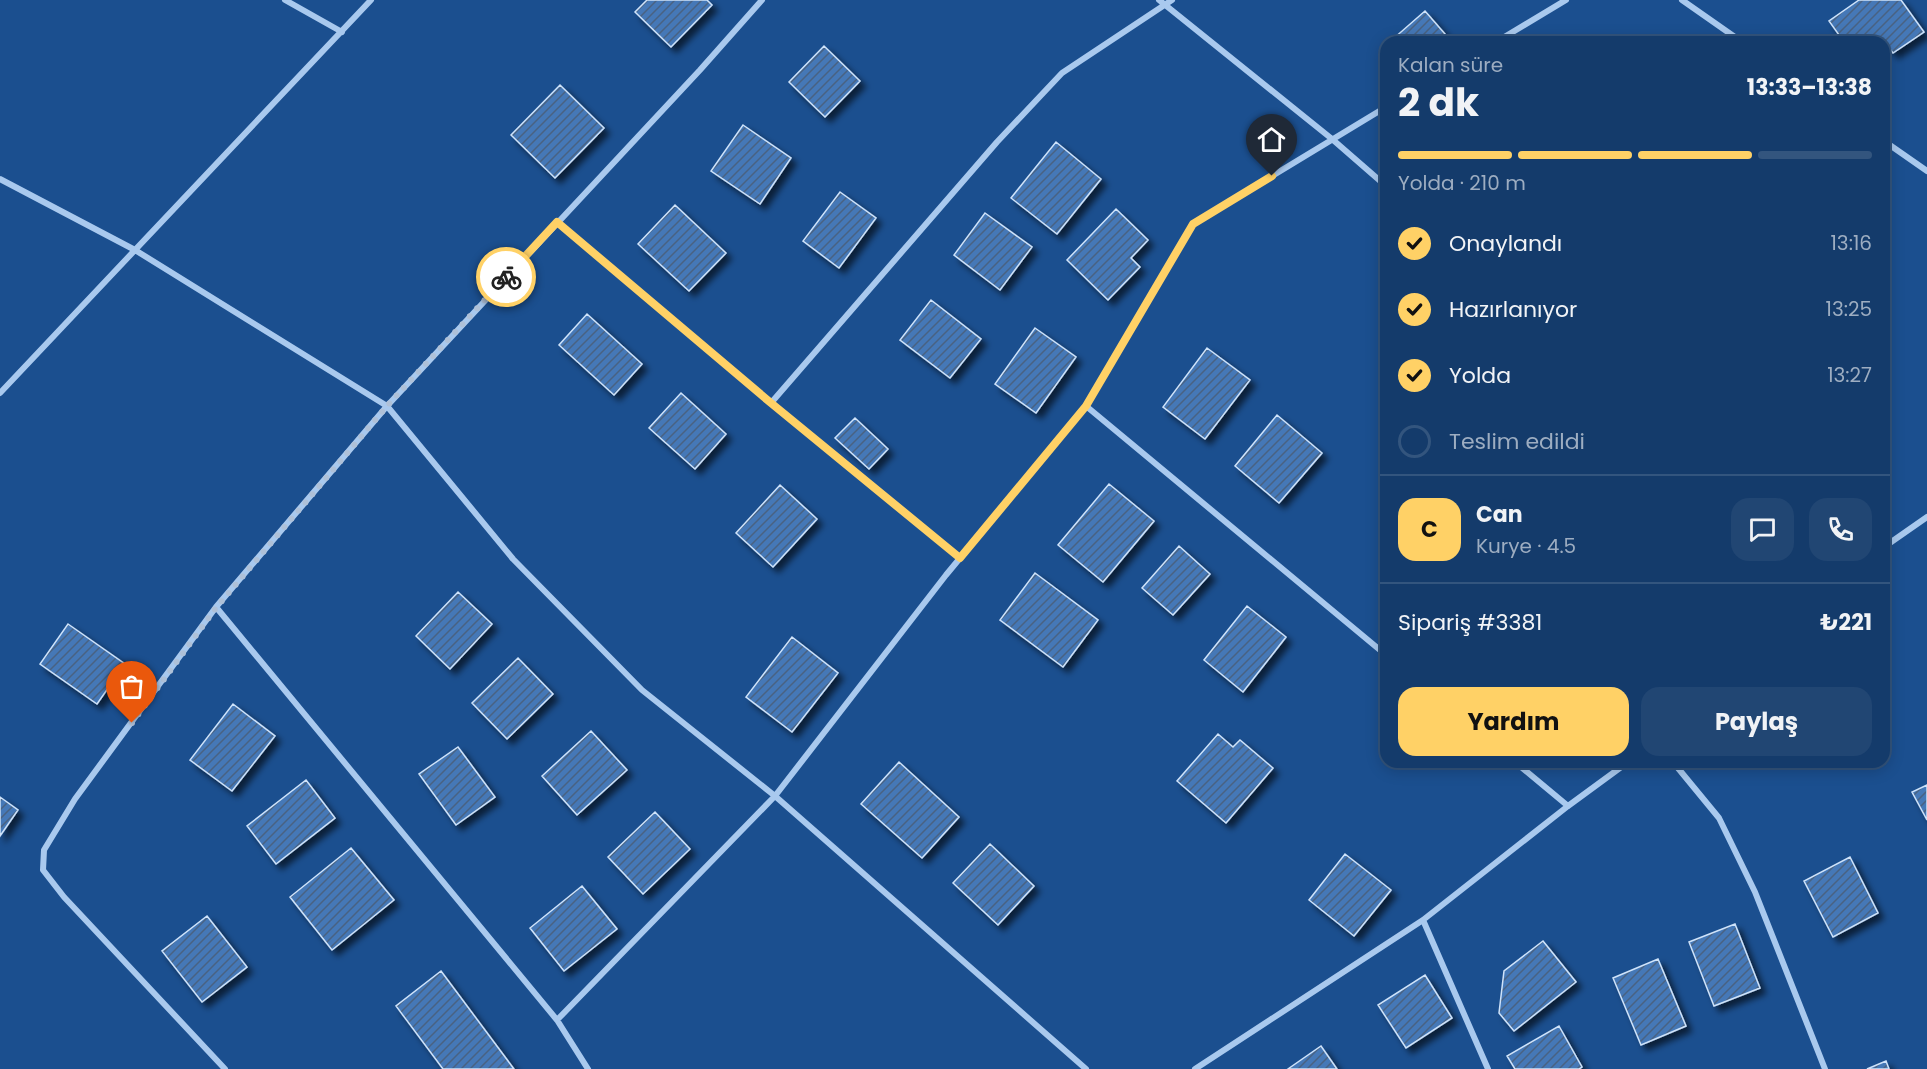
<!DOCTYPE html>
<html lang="tr">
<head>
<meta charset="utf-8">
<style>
	:root { --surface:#143b6b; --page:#214673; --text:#f1f3f6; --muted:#9dadc1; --line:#33557e; --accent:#ffd166 }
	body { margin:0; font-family:Poppins,sans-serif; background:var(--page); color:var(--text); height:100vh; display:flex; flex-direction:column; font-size:22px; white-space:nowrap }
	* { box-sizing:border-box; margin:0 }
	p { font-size:20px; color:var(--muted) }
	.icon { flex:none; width:33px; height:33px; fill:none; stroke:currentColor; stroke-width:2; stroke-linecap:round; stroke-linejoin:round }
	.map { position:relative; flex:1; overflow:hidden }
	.sheet { position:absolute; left:1380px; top:36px; width:510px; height:732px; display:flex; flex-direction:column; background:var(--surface); border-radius:18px; box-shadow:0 3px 15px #0003,0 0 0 2px var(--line) }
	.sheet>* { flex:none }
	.pin { position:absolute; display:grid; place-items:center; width:51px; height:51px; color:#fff; margin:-62px -26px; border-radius:50% 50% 50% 0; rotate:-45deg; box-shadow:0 0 6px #0007 }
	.pin .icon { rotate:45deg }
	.courier { position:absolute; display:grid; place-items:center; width:60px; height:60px; margin:-30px; border:4px solid #ffd166; border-radius:50%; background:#fff; color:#222; box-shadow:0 2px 8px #0007 }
	.summary em { font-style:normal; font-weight:700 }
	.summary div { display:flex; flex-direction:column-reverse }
	.summary { display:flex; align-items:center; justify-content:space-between; height:102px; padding:0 18px }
	h1 { font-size:39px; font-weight:700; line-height:45px }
	.bar { display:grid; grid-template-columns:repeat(4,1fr); gap:9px 6px; align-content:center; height:72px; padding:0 18px }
	.bar i { height:8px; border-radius:4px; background:var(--line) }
	.bar .active { background:var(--accent) }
	.bar p { grid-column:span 4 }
	.line { display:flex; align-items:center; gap:15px; padding:0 18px; border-top:2px solid var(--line) }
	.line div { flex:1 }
	.round { display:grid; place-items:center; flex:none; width:63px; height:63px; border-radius:18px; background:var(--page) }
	ol { padding:0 18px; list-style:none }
	li { display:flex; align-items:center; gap:18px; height:66px }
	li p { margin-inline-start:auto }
	li .icon { padding:6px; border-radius:50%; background:var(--accent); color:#111; stroke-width:4 }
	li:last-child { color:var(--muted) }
	li i { width:33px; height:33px; border:3px solid var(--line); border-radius:50% }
	.cta { display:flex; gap:12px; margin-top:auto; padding:12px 18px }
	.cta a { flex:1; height:69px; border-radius:18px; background:var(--accent); color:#111; font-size:24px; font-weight:700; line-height:69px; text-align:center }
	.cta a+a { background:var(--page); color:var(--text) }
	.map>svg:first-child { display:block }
</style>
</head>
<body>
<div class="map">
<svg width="1927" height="1069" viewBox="0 0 1927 1069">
	<defs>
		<pattern id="building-hatch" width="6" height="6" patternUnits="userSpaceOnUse" patternTransform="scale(1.5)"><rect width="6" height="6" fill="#4478b7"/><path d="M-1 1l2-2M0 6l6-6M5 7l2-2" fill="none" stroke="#486282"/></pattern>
		<filter id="shadow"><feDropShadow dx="5.5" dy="5.5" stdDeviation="3" flood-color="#0009"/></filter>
	</defs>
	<rect width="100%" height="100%" fill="#1b4f8f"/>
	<path fill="url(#building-hatch)" stroke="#cfe3fa" stroke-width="1.5" filter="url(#shadow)" d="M647,0H707L712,5L671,47L635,12Z
		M1859,0H1901L1924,32L1893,53L1887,45L1884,47V42H1844L1829,21Z
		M1425,11L1452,42H1396L1393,39Z
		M824,46L860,81L825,117L789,82Z
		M560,85L604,128L555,178L511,135Z
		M743,125L791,158L760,204L711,171Z
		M1056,142L1101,179L1057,234L1011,198Z
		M840,192L876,218L839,268L803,241Z
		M675,205L726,253L689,291L638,244Z
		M1116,209L1148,240L1131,258L1140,267L1108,300L1067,260Z
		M985,213L1032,247L1000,290L954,255Z
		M931,300L981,339L950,378L900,340Z
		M587,314L642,364L614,395L559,345Z
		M1035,328L1076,357L1036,413L995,384Z
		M1207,348L1250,380L1205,439L1163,407Z
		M681,393L726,434L695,469L649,428Z
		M1277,415L1322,453L1279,503L1235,466Z
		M855,418L888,449L869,469L835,438Z
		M1109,484L1154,521L1103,582L1058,545Z
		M780,485L817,519L773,567L736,533Z
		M1179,546L1210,574L1173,615L1142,588Z
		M1035,573L1098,620L1063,667L1000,620Z
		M458,592L492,624L450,669L416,636Z
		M1247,606L1286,637L1243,692L1204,660Z
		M68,624L125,664L97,704L40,664Z
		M792,637L838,673L792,732L746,697Z
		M518,658L553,694L507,739L472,703Z
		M233,704L275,736L232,791L190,760Z
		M591,731L627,770L577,815L542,776Z
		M1218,734L1233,747L1240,740L1273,768L1226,823L1177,781Z
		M458,747L495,797L456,825L419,774Z
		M899,762L959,817L922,858L861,804Z
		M306,780L335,818L276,864L247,826Z
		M1927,785V820L1912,792Z
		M0,797L18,810L0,836Z
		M655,812L690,849L643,894L608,857Z
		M990,844L1034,886L998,925L953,883Z
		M351,848L394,900L332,950L290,897Z
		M1345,854L1391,890L1354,936L1309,900Z
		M1850,857L1878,913L1833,937L1804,881Z
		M582,886L617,929L564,971L530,928Z
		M207,916L247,967L202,1002L162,951Z
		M1735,924L1760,988L1714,1006L1689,942Z
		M1543,941L1576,982L1514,1031L1499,1013L1504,971Z
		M1658,959L1686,1026L1641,1045L1613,978Z
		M441,971L514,1069H443L396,1006Z
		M1425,975L1452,1018L1406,1048L1378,1005Z
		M1559,1026L1582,1067L1579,1069H1515L1507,1056Z
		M1321,1046L1337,1069H1288Z
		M1886,1061L1889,1069H1867Z"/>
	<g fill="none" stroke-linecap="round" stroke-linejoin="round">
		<path stroke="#a9c9ee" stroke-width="6" d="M285,0L342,32
			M1159,0L1332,139L1386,186
			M1682,0L1742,42
			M1496,42L1566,0
			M1884,141L1927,171
			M0,179L135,250L387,406L513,559L642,690L775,796L1086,1069
			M557,222L771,403L960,558
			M0,393L371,0
			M771,403L997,142L1062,73L1172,0
			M1086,406L1386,655
			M1884,547L1927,517
			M216,607L557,1020L588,1069
			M1515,762L1568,806
			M1673,762L1719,818L1755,892L1825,1069
			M1423,920L1488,1069
			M557,1020L775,796L946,575L1086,406L1193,224L1386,107
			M225,1069L64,897L43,870L44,850L75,799L216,607L387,406L700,70L762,0
			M1195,1069L1423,920L1568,806L1628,762"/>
	</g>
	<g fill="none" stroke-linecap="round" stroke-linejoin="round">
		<path stroke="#afc1d8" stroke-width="6" stroke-dasharray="0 10.8" d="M132,723L216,608L387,406L506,277"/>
		<path stroke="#ffd166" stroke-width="8" d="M506,277L557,222L771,403L960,558L1086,406L1193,224L1272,176"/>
	</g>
</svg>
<div class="pin" style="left:132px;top:723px;background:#ea580c"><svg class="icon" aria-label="bag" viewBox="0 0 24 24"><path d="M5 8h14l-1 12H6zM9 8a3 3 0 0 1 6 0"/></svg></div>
<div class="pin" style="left:1272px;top:176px;background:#1f2937"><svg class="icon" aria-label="home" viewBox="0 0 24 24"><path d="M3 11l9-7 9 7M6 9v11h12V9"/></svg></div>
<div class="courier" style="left:506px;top:277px"><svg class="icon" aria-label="bike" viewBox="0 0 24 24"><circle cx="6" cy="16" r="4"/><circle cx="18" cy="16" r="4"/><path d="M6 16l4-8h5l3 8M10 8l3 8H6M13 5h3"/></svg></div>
<section class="sheet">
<div class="summary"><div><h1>2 dk</h1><p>Kalan süre</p></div><em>13:33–13:38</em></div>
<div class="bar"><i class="active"></i><i class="active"></i><i class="active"></i><i></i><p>Yolda · 210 m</p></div>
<ol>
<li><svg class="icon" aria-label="check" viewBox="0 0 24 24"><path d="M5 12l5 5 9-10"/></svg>Onaylandı<p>13:16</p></li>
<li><svg class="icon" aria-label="check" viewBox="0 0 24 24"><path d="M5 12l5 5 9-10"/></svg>Hazırlanıyor<p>13:25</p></li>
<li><svg class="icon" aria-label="check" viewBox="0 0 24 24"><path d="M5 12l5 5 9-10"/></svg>Yolda<p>13:27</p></li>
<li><i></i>Teslim edildi</li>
</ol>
<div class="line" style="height:108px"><b class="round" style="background:var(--accent);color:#111">C</b><div><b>Can</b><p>Kurye · 4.5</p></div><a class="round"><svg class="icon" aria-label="chat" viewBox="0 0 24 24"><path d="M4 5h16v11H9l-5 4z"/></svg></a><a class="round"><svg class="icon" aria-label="phone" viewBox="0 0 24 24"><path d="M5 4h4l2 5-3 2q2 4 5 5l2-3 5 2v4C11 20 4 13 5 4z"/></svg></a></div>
<div class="line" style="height:78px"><div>Sipariş #3381</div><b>₺221</b></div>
<div class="cta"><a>Yardım</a><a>Paylaş</a></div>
</section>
</div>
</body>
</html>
